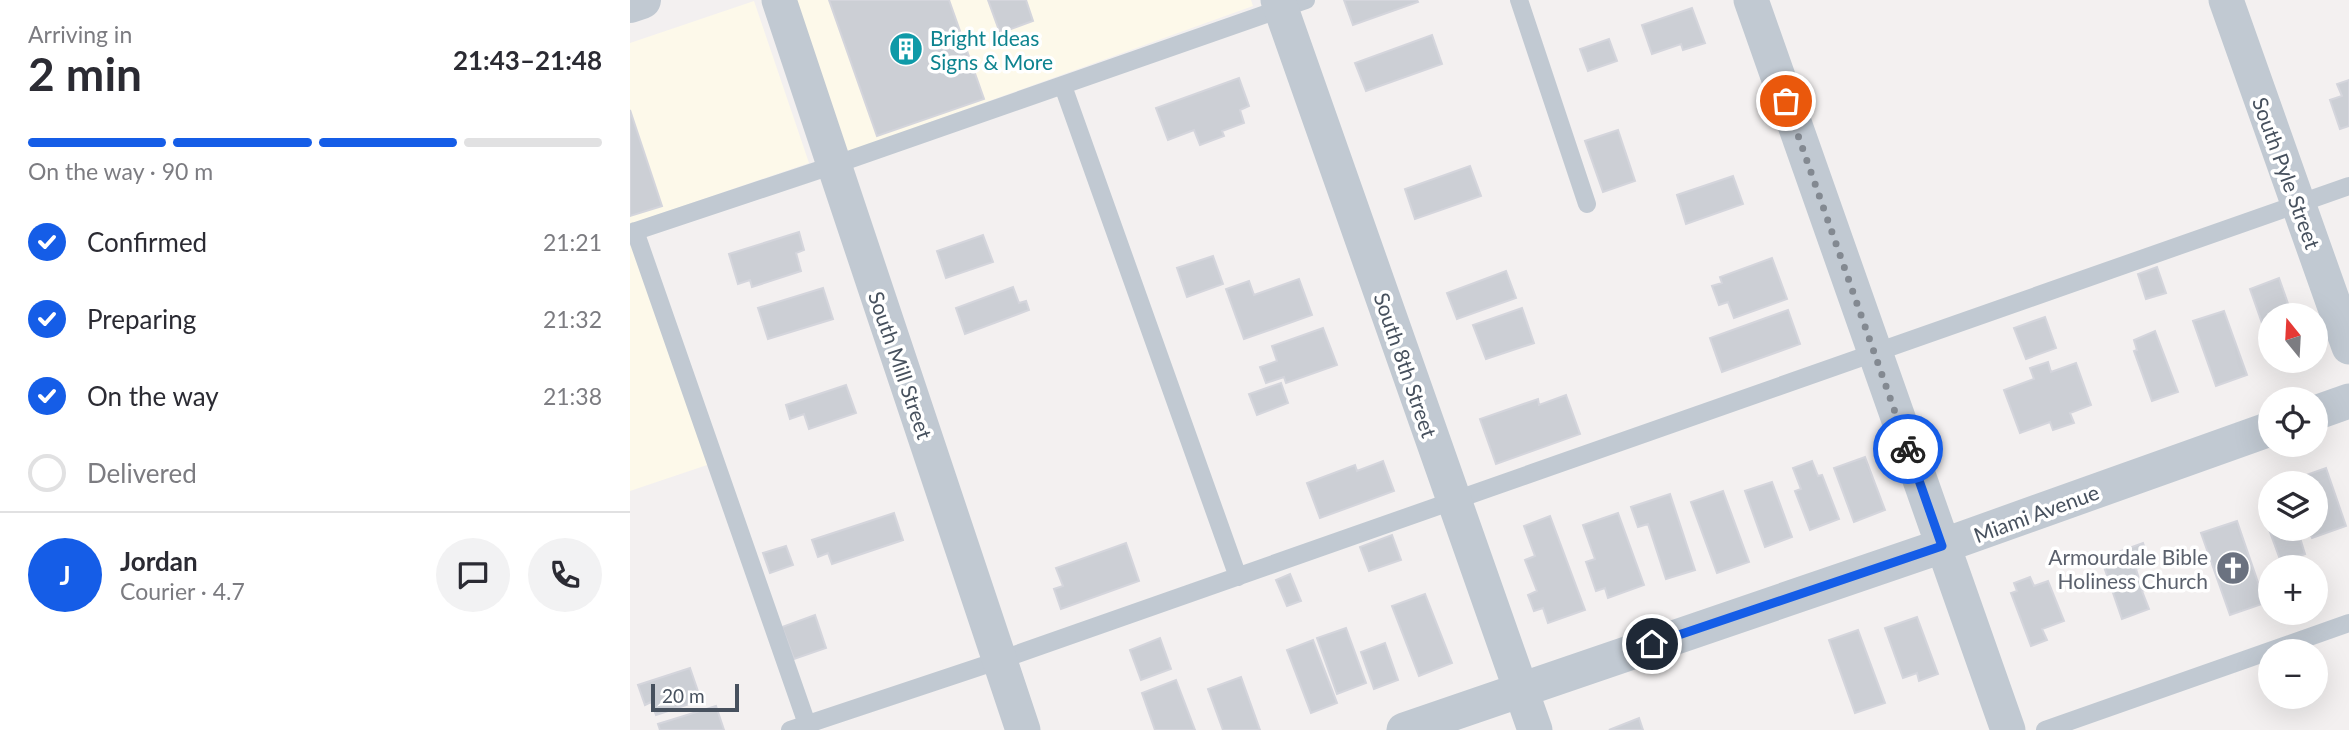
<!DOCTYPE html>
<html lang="en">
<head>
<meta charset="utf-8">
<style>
	:root { --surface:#fff; --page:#f2f2f3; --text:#2b2b33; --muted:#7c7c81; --line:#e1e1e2; --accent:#155de7 }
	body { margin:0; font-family:Lato,sans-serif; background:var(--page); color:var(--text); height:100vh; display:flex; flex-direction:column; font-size:26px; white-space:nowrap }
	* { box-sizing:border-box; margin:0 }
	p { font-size:23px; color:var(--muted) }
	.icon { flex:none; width:38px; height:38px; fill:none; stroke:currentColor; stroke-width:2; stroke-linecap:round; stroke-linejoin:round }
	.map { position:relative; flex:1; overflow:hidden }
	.sheet { display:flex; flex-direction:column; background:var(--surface); width:630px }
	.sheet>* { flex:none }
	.needle { width:46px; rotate:342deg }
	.fabs { position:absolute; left:1628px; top:303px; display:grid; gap:14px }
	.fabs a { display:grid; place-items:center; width:70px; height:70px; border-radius:50%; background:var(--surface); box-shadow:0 7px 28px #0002; font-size:35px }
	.scale { position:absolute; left:21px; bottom:18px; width:88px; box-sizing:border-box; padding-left:7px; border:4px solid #47515e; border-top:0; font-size:19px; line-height:24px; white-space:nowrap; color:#47515e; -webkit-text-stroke:5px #fff; paint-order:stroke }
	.pin { position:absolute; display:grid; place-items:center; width:60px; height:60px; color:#fff; margin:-30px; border:4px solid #fff; border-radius:50%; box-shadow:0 2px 7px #0007 }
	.courier { position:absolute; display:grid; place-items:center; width:70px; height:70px; margin:-35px; border:5px solid #155de7; border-radius:50%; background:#fff; color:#222; box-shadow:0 2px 9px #0007 }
	.head em { font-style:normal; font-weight:700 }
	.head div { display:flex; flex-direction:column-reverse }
	.head { display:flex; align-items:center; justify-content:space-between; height:119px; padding:0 28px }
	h1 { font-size:46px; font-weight:700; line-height:52px }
	.bar { display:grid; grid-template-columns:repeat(4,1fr); gap:10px 7px; align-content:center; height:84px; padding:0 28px }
	.bar i { height:9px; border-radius:5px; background:var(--line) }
	.bar .current { background:var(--accent) }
	.bar p { grid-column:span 4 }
	.line { display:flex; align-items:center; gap:18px; padding:0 28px; border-top:2px solid var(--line) }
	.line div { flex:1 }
	.round { display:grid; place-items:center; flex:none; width:74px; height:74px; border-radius:37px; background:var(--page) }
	ol { padding:0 28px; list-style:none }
	li { display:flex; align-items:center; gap:21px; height:77px }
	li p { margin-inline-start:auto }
	li .icon { padding:7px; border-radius:50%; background:var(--accent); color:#fff; stroke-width:4 }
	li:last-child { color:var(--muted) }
	li i { width:38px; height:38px; border:4px solid var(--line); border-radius:50% }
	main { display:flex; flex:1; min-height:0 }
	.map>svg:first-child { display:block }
</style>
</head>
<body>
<main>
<section class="sheet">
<div class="head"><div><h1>2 min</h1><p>Arriving in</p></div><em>21:43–21:48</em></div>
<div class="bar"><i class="current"></i><i class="current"></i><i class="current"></i><i></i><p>On the way · 90 m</p></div>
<ol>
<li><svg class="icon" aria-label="check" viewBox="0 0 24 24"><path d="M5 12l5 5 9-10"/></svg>Confirmed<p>21:21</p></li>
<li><svg class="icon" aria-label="check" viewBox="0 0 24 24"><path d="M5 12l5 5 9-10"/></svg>Preparing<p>21:32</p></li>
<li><svg class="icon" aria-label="check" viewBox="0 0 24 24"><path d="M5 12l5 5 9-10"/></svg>On the way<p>21:38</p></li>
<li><i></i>Delivered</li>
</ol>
<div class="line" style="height:126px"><b class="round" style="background:var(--accent);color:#fff">J</b><div><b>Jordan</b><p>Courier · 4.7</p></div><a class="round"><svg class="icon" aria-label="chat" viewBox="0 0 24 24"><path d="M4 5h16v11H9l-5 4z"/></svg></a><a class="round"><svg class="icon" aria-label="phone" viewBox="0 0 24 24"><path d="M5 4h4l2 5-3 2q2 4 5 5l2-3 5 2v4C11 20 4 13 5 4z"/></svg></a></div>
</section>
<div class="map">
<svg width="1719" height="730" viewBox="0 0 1719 730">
	<rect width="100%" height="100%" fill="#f3f0f0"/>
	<path fill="#fdf9ea" d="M165,0H621L623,6L217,152Z
		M124,1L179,163L0,224V43Z
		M5,244L80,464L0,491V246Z"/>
	<path fill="#cccfd5" stroke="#d4d5dc" stroke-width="2" d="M199,0H319L354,99L247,136Z
		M358,0H396L403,21L370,33Z
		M714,0H787L788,2L723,25Z
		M1062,8L1075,43L1053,50L1051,44L1022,54L1012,25Z
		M802,35L812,64L736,91L725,63Z
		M979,39L987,61L958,71L950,49Z
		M609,78L619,106L610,110L614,123L592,131L594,136L570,145L564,130L538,140L526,108Z
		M1719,80V126L1710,129L1700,100L1712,96L1707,84Z
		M0,110L32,206L0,216Z
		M988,130L1005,181L973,192L955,141Z
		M840,166L851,196L785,219L775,189Z
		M1103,176L1113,204L1056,224L1047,195Z
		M169,232L174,250L166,253L171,271L122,287L120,280L108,284L99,254Z
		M353,235L363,262L316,278L307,251Z
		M583,256L593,284L557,297L547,268Z
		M1142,258L1157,299L1104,318L1098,302L1089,305L1082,286L1092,283L1090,277Z
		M1527,267L1536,293L1516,299L1508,274Z
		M876,271L886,298L827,319L817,293Z
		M1649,278L1662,315H1640L1638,340L1620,289Z
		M669,279L682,315L614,339L596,289L619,281L624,295Z
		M383,287L389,303L396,301L399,310L335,334L326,308Z
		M193,288L203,319L138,339L128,308Z
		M892,308L904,343L856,359L843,325Z
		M1158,310L1170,344L1092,372L1080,338Z
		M1594,311L1617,375L1586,386L1563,321Z
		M1415,317L1426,348L1396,359L1384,328Z
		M693,328L707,365L656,383L654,377L636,383L630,367L647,361L642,346Z
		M1525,331L1548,392L1522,401L1504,351L1507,350L1504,340Z
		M1418,362L1421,372L1446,363L1461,405L1440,413L1444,423L1423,430L1420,422L1390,433L1374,390L1404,379L1400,368Z
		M651,383L658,403L627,415L619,394Z
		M216,385L226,413L179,429L174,414L160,419L156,405Z
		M936,395L950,434L866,464L850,419L908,399L909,405Z
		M1235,457L1255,510L1224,522L1204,468Z
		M753,461L764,491L690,518L677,483L725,465L727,471Z
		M1182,461L1188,476L1192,475L1209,519L1180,530L1165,491L1171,489L1163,468Z
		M1696,468L1716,526L1682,538L1678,528H1685V483H1663L1662,480Z
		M1142,482L1162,537L1135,547L1115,491Z
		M1093,491L1119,562L1087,573L1061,502Z
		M1040,494L1065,570L1036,579L1018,524L1008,527L1001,507Z
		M1640,501V528H1667L1675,554L1651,562L1630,505Z
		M264,513L273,540L202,564L198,553L188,557L182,540Z
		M988,513L1014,585L978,598L975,588L966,591L956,562L965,559L953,525Z
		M920,516L955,610L918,623L913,608L904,611L898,595L907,591L895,560L905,556L894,526Z
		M1607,521L1635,603L1600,615L1571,533Z
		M762,535L771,560L739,571L730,547Z
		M496,543L509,581L431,609L424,589L433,586L426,568Z
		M1513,543L1520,564L1506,569L1510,582L1515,581L1518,589L1512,591L1519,609L1492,619L1471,558Z
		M156,546L163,565L140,573L133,553Z
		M660,574L671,601L657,606L646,580Z
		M1400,577L1404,586L1418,581L1434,621L1412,629L1417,640L1401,646L1381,593L1387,591L1384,583Z
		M795,594L822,663L789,676L762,606Z
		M185,615L196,648L164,659L152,627Z
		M1287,617L1308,674L1289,681L1287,673L1273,678L1255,628Z
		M716,628L736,683L707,694L687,638Z
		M1228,630L1255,703L1225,713L1199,640Z
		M530,638L541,669L511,680L500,650Z
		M683,640L707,703L681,713L657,650Z
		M755,643L768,680L744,689L731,652Z
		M60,668L71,700L26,715L21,702L15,705L8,685Z
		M611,677L630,730H593L578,689Z
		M546,680L565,730H525L512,693Z
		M86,706L94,730H30L28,724Z
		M1009,718L1013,730H979Z"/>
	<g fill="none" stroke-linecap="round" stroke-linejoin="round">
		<path stroke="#c1c9d2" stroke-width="18" d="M889,0L957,204
			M433,86L608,577
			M5,231L177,724
			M0,233L204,165L676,0
			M160,730L370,660L1719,186
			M1415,730L1719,623"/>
		<path stroke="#c1c9d2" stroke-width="35" d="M149,0L393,730
			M648,0L905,730
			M1121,0L1378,730
			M1596,0L1719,347
			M1685,413L1719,401
			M774,730L1312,546L1640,429"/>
		<path stroke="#c1c9d2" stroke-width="38" d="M0,4L12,0"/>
	</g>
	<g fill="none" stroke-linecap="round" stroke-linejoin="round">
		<path stroke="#838991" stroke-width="7" stroke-dasharray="0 12.6" d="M1156,101L1278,449"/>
		<path stroke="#155de7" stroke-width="9" d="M1022,644L1312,546L1278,449"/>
	</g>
	<defs>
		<g id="building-disc" transform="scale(1.75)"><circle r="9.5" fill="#0f9aa8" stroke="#fff"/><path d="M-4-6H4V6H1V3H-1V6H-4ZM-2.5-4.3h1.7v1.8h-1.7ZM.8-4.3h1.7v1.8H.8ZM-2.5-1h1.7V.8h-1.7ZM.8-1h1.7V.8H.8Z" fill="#fff"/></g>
		<g id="church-disc" transform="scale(1.75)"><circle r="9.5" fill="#6b7280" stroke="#fff"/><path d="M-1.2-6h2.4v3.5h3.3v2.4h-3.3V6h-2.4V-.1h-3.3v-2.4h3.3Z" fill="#fff"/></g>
	</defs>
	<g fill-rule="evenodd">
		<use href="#building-disc" x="276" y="49"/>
		<use href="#church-disc" x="1603" y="568"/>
	</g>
	<g text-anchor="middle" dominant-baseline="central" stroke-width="7" stroke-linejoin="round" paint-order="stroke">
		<g font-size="21" fill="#0d838f" stroke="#fff" text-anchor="start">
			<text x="300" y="37">Bright Ideas<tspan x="300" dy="24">Signs &amp; More</tspan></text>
		</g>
		<g font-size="21" fill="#47515e" stroke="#fff">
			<text transform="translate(1657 173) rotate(70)">South Pyle Street</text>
			<text transform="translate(271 365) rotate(71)">South Mill Street</text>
			<text transform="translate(776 365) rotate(71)">South 8th Street</text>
			<text transform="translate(1406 513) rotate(-20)">Miami Avenue</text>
		</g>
		<g font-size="21" fill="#5b616d" stroke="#fff" text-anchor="end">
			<text x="1578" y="556">Armourdale Bible<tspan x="1578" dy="24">Holiness Church</tspan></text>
		</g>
	</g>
</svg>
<div class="fabs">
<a><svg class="needle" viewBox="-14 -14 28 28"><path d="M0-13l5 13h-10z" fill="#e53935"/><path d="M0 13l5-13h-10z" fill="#7c7c81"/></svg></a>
<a><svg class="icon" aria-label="locate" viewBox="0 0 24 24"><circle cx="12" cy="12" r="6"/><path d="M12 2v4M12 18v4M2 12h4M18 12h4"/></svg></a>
<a><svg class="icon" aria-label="layers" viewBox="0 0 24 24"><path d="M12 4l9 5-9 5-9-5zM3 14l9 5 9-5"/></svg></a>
<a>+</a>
<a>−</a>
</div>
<div class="scale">20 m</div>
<div class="pin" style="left:1156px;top:101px;background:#ea580c"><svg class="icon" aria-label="bag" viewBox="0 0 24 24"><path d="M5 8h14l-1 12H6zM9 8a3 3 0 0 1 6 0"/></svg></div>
<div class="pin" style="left:1022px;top:644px;background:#1f2937"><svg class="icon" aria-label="home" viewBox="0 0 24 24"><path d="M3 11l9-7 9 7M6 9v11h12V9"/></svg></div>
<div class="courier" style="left:1278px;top:449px"><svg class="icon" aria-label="bike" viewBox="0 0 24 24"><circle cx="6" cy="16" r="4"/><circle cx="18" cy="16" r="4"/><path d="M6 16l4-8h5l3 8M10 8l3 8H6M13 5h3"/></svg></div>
</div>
</main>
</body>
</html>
